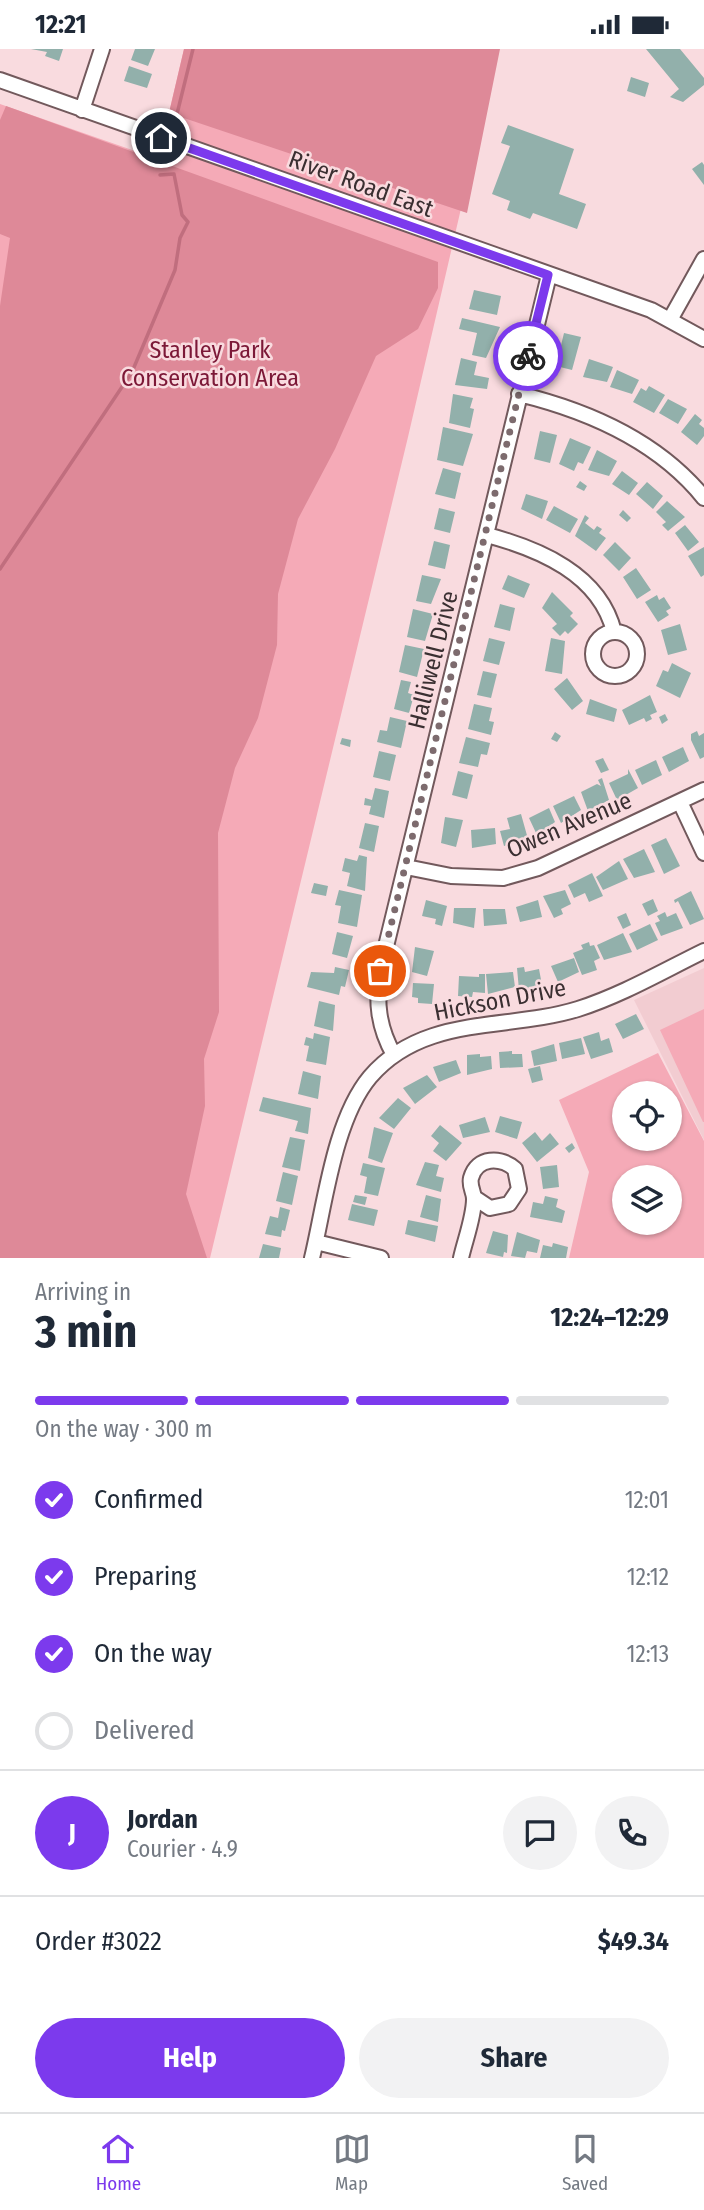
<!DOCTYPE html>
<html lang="en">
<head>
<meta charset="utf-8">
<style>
	:root { --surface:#fff; --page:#f2f2f3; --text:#1f2937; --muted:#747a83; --line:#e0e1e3; --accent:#7c3aed }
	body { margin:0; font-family:"Fira Sans Condensed",sans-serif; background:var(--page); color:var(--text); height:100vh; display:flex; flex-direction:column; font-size:26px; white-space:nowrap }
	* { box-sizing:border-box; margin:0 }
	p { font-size:23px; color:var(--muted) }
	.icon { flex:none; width:38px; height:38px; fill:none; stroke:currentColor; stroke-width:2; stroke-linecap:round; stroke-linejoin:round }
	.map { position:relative; height:1209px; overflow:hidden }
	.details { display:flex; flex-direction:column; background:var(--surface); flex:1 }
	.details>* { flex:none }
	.tools { position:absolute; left:612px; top:1032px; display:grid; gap:14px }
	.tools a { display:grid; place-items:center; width:70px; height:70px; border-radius:50%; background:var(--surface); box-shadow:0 2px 5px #0004; font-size:35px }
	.pin { position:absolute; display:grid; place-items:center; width:60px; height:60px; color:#fff; margin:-30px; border:4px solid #fff; border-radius:50%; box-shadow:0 2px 7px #0007 }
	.courier { position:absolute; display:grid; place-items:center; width:70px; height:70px; margin:-35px; border:5px solid #7c3aed; border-radius:50%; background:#fff; color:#222; box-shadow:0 2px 9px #0007 }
	.headline em { font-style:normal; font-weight:700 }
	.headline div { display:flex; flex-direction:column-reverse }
	.headline { display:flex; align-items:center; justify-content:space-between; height:119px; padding:0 35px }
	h1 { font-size:46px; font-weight:700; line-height:52px }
	.bar { display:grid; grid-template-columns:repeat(4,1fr); gap:10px 7px; align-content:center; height:84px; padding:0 35px }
	.bar i { height:9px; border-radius:5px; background:var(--line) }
	.bar .active { background:var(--accent) }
	.bar p { grid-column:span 4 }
	.line { display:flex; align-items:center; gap:18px; padding:0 35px; border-top:2px solid var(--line) }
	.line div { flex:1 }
	.round { display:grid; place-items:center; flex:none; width:74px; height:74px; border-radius:37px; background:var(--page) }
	ol { padding:0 35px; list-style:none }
	li { display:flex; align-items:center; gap:21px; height:77px }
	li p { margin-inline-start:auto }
	li .icon { padding:7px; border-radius:50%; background:var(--accent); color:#fff; stroke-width:4 }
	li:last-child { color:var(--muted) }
	li i { width:38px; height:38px; border:4px solid var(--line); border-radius:50% }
	.action { display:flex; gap:14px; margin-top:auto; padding:14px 35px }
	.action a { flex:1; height:80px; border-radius:42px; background:var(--accent); color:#fff; font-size:28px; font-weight:700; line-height:80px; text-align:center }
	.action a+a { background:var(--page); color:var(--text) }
	.status { display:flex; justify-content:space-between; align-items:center; height:49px; padding:0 35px; background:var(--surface); direction:ltr }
	.status svg { height:19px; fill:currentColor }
	.dock { display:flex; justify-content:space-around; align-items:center; height:98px; border-top:2px solid var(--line); background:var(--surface); font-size:19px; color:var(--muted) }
	.dock a { display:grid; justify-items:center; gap:4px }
	.dock .active { color:var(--accent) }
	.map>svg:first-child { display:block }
</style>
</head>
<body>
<div class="status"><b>12:21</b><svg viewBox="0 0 49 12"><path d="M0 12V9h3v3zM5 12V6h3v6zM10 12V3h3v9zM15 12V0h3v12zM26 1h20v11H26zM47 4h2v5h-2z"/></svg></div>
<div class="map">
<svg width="704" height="1209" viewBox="0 0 704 1209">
	<rect width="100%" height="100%" fill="#f9dbdf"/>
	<path fill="#f2ccd1" d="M704,919V1091L634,951Z"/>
	<path fill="#f5aab7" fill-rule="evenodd" d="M184,0H498L408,388L210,1209H0V55L158,110Z
		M704,960V1073H703L660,981Z
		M658,1004L704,1092V1209H569L589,1123L559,1051ZM625,1045H670V1090H625ZM625,1129H670V1174H625Z"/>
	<path fill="#de8998" d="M184,0H500L467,164L169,64Z
		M6,57L438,213V239L418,280L376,307L335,400L298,470L278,545L277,596L258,669L235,719L218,784L219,963L204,1010L205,1057L186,1145L207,1209H0V257L10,189L0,185V71Z"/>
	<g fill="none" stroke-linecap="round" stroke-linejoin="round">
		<path stroke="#c06e7e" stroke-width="3.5" d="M176,69L193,0
			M0,520L132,323L175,221L180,189L188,173L182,166L174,125L160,126"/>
	</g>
	<path fill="#92b0ab" d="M31,0H63L59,12L45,7L47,3Z
		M135,0H155L148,17L131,11Z
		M646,0H680L704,29V36L683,53L670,48L679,40Z
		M129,17L152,25L147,39L124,32Z
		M631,28L649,34L645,48L627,42Z
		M508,76L574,100L559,145L586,155L577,180L533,164L530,170L507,161L510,152L492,145L510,97L501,94Z
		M702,113L704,116V136L692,120Z
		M474,241L501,247L497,266L469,260Z
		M462,269L500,278L486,309L472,306L477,284L459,280Z
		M564,284L581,288L572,321L556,317Z
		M461,309L477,313L474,326L489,329L487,340L455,336Z
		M589,310L613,318L607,333L583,328Z
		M617,321L639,331L632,345L610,338Z
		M649,337L665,346L654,364L633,353L641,339L646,342Z
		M453,345L473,349L470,359L474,360L470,379L449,374Z
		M668,350L687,360L678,375L659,364Z
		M695,365L702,371L699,375L704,379V387L697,396L681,383Z
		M443,378L473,385L463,417L437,411Z
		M540,382L557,386L550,414L534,410Z
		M570,389L591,398L583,415L578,413L574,422L559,415Z
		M597,401L617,412L609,427L588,421Z
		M443,419L461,424L455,450L435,445Z
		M622,422L638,434L629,446L612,435Z
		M580,432L587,437L584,442L576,438Z
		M647,433L663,447L653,460L636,445Z
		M526,445L548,452L542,470L521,460Z
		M667,452L685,468L668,482L662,476L666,473L656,463Z
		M554,457L578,470L570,484L546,471Z
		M439,459L455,463L450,484L434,480Z
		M623,461L631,469L627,473L619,466Z
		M585,466L589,469L585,474L594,481L597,477L602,480L599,484L606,489L596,502L575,487Z
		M685,476L699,493L688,502L675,484Z
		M434,492L450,496L445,520L428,516Z
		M615,493L631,509L619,522L603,506Z
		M704,498V526L701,528L688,507Z
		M636,519L651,541L637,550L623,528Z
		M422,526L441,530L431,555L416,552Z
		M508,526L530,535L524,549L502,540Z
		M552,543L573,564L570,567L578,575L568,585L565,582L560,587L552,579L557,575L542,559Z
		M657,546L659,551L664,548L671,559L666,562L669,566L658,573L645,553Z
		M500,555L515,559L510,582L494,578Z
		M413,560L433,565L425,592L407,588Z
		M680,575L687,601L668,606L661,581Z
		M489,589L505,593L499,616L483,612Z
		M551,589L565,592L562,625L545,622Z
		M405,596L424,600L417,628L399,623Z
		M672,614L691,624L680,649L656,637L663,621L668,623Z
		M483,622L497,625L491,649L477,646Z
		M567,629L583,652L572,661L554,640Z
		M401,631L411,633L408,644L414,646L409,664L394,660Z
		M650,646L657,663L650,666L652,670L646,673L644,669L629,676L622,661Z
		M590,650L617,660L614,673L586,665Z
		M474,655L492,659L489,672L494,673L491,686L468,680Z
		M665,665L668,671L662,675L659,668Z
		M390,668L407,672L401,699L377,693L380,681L387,682Z
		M697,682L699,687L704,684V708L700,710L691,691V685Z
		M555,683L561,687L557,693L551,690Z
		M466,688L490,694L487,706L481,705L478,718L459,714Z
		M342,689L351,691L350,698L340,695Z
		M683,698L689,712L669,723L662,708Z
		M379,702L396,706L390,732L373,728Z
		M603,709L609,721L601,724L595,712Z
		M656,711L662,726L642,736L635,721Z
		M628,720L638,739L617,751L609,734L628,725Z
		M458,722L473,726L467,750L452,746Z
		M602,729L609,751L588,762L581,743L597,735L601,737L598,731Z
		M375,739L389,742L384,769L369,765L371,757L364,756L365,749L372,751Z
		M574,747L581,761L561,774L553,757Z
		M549,759L555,773L537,786L529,769Z
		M521,765L528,790L504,797L500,782L510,780L507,769Z
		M445,768L463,771L456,798L441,794Z
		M365,774L379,777L374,803L359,799Z
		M495,779L496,795L472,799L471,781Z
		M666,789L680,817L664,825L651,796Z
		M644,800L655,823L634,829L623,810Z
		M359,806L367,808L365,842L347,837L350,824L342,822L345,809L357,812Z
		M619,812L628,830L603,841L596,828Z
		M592,824L603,847L589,853L585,844L574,849L568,836Z
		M314,834L328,837L326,847L311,844Z
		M339,841L362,846L357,878L338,874L341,857L335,856Z
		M565,841L571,855L561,860L563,865L554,869L543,847Z
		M691,842L704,870L690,876L678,852L675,854L674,851Z
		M653,850L658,862L648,867L642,855Z
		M426,851L447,857L442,877L435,875L436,870L422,867Z
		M538,851L542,868L520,873L516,858Z
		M454,859H476L474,879L453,874Z
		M483,860H505L507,875L484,877Z
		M665,863L667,868L676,864L683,879L661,887L655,874L660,872L657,867Z
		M626,864L631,876L623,880L617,868Z
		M650,875L658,891L637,901L629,885Z
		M337,883L353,887L347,909L332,905Z
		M623,884L632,903L604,911L597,896Z
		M589,893L590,897L594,896L600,909L594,912L597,921L582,926L573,904L583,900L581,896Z
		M415,898L434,902L427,927L412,923Z
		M574,909L579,923L558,933L551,917Z
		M335,918L349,921L345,938L341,937L339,946L307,938L311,923L334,924Z
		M524,918L525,923L539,920L542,936L519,941L517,919Z
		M513,923L515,938L488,945L486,925Z
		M479,925H485V944L473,943L472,948L458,947L459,927L479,928Z
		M413,934L434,935L432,955L418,954V949L412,948Z
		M319,952L335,956L333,982L314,977Z
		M636,965L644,980L623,990L615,975Z
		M599,983L601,992L609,989L613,1003L591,1010L583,988Z
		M314,984L330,988L326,1016L306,1012L309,997L304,996L306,988L313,990Z
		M581,989L585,1005L562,1010L559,994Z
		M554,995L557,1012L534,1017L531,1002Z
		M512,1002V1005H522L523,1018L500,1019L499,1003Z
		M480,1005V1008L491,1007L492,1020L467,1026V1006Z
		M456,1011L461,1024L439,1033L433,1018Z
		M540,1017L543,1031L532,1034L528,1020Z
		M303,1022L321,1027L318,1050L298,1045Z
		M427,1026L437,1038L415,1055L403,1039Z
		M263,1048L311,1059L308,1085L295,1082L298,1072L259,1062Z
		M398,1049L411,1059L394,1080L379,1069Z
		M500,1067L522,1073L517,1090L495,1083Z
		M485,1068L490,1083L463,1089L459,1076Z
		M440,1076L462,1094L446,1112L433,1102L439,1094L431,1087Z
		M374,1078L393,1084L382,1114L368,1109Z
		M535,1083L542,1092L550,1084L559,1095L537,1113L522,1094Z
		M290,1088L305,1091L300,1122L282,1118Z
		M572,1094L575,1099L569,1104L565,1099Z
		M425,1113L439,1116L436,1127L444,1129L441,1143L416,1136Z
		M363,1114L385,1119L378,1147L364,1144L367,1128L360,1126Z
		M557,1116L559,1138L543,1140L540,1118Z
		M283,1123L298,1127L292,1156L276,1152Z
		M355,1146L367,1148L365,1156L353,1153Z
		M426,1146L441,1150L438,1173L420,1168Z
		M545,1147L558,1150L556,1158L565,1162L562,1174L530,1168L533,1153L543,1155Z
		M352,1155L378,1161L374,1177L348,1171Z
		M280,1158L290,1161L285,1182L282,1181L281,1188L265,1185L270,1167L278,1169Z
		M408,1171L438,1177L435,1193L405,1185Z
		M493,1182L508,1186L507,1204L504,1203L503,1208L486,1204Z
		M517,1183L540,1191L537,1204L527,1202L525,1209L511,1207Z
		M553,1194L568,1198L566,1209H540L543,1196L552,1198Z
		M263,1195L281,1199L279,1209H259Z"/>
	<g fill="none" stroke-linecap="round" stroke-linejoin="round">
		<g stroke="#72595c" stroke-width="18">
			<path id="minor" d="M0,31L651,261L704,290
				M82,61L102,0
				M671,269L704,210
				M519,345C589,362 658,392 704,449
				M487,486C539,500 600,525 614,583
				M593 605a22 22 0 1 1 44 0a22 22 0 1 1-44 0Z
				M680,753L704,804
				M406,818L451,827L503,829L538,819L704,741
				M394,1006C378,978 376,953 380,922L549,226
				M316,1193L381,1209
				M312,1209C325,1155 334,1071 370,1028C424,965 507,982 578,960C622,946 663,922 704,902
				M461,1209C465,1191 474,1168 474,1150C474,1143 469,1137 471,1129C477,1107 501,1108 515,1120L519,1140L509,1155L490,1159L475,1149"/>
		</g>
		<use href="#minor" stroke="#fff" stroke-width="14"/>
	</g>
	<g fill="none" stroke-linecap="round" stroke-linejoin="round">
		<path stroke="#7d6b6e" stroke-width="7" stroke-dasharray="0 12.6" d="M380,922L528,307"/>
		<path stroke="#7c3aed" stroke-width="9" d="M161,89L548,226L528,307"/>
	</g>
	<g text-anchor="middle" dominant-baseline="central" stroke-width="5" stroke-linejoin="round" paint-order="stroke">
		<g font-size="24" fill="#3a2f31" stroke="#f9dbdf">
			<text transform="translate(361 135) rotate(20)">River Road East</text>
			<text transform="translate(433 611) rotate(-76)">Halliwell Drive</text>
			<text transform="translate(569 776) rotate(-23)">Owen Avenue</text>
			<text transform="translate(500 951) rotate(-11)">Hickson Drive</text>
		</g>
		<g font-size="24" fill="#7c1837" stroke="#f9dbdf">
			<text x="210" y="301">Stanley Park<tspan x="210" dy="28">Conservation Area</tspan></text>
		</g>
	</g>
</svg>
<div class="tools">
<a><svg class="icon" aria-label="locate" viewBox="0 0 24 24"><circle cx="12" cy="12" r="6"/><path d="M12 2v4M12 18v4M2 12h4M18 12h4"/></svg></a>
<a><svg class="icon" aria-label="layers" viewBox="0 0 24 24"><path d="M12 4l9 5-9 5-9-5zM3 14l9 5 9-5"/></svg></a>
</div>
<div class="pin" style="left:380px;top:922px;background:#ea580c"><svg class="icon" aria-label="bag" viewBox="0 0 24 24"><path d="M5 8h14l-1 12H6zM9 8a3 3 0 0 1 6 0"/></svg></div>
<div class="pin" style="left:161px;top:89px;background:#1f2937"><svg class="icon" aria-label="home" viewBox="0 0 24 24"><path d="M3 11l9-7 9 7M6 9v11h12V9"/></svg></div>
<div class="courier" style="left:528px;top:307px"><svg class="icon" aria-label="bike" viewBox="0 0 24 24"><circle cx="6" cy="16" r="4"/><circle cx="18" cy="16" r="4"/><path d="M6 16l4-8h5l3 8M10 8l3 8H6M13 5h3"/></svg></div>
</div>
<section class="details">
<div class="headline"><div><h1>3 min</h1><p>Arriving in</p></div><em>12:24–12:29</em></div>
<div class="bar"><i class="active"></i><i class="active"></i><i class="active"></i><i></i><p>On the way · 300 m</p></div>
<ol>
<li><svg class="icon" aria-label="check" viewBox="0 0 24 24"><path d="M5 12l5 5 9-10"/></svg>Confirmed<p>12:01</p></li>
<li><svg class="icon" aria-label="check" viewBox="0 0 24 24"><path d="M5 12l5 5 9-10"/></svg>Preparing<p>12:12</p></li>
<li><svg class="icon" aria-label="check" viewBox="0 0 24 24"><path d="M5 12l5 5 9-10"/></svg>On the way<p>12:13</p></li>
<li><i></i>Delivered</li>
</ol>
<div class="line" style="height:126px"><b class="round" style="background:var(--accent);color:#fff">J</b><div><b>Jordan</b><p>Courier · 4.9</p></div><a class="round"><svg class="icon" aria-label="chat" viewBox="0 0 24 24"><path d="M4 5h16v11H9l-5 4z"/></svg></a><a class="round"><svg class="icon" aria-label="phone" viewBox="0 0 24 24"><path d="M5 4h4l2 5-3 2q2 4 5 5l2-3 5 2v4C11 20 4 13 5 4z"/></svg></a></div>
<div class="line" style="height:91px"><div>Order #3022</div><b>$49.34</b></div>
<div class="action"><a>Help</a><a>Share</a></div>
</section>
<nav class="dock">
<a class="active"><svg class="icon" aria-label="home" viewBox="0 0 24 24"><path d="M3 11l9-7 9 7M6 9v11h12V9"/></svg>Home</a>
<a><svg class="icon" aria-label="map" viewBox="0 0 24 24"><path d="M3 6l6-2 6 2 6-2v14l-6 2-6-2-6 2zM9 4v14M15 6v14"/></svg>Map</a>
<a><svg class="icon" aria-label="saved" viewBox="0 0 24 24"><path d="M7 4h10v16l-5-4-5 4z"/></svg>Saved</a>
</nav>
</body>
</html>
